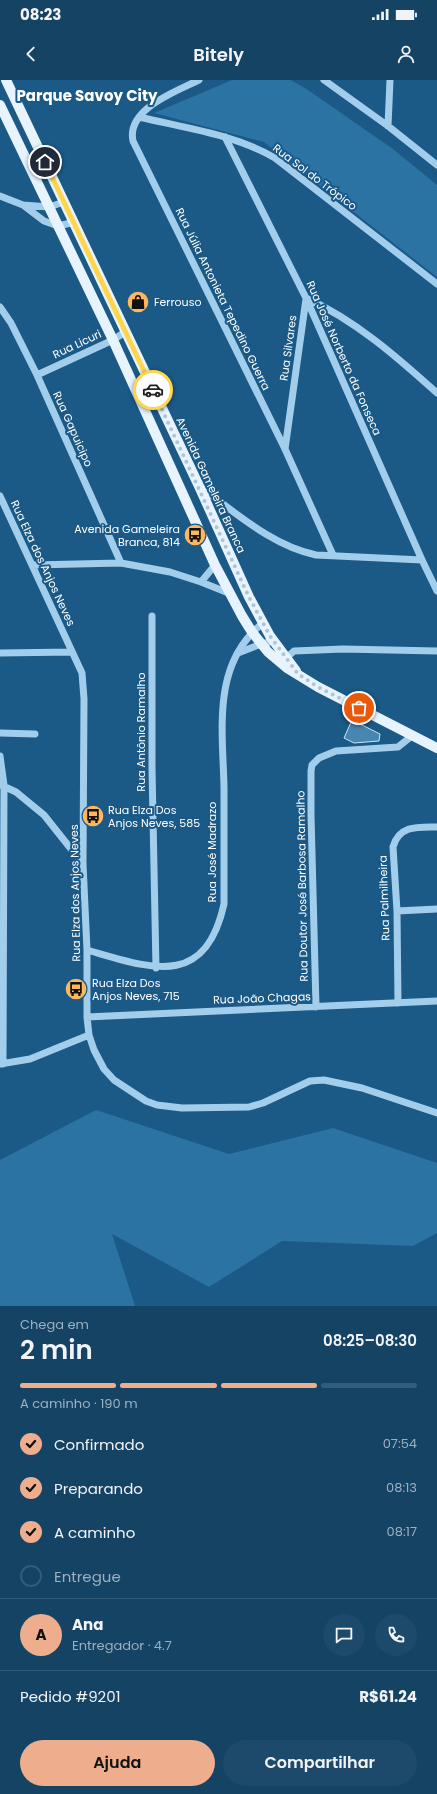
<!DOCTYPE html>
<html lang="pt">
<head>
<meta charset="utf-8">
<style>
	:root { --surface:#144364; --page:#1d4a6a; --text:#f1f3f6; --muted:#9db0bf; --line:#335c78; --accent:#eead8d }
	body { margin:0; font-family:Poppins,sans-serif; background:var(--page); color:var(--text); height:100vh; display:flex; flex-direction:column; font-size:15px; white-space:nowrap }
	* { box-sizing:border-box; margin:0 }
	p { font-size:13px; color:var(--muted) }
	.icon { flex:none; width:22px; height:22px; fill:none; stroke:currentColor; stroke-width:2; stroke-linecap:round; stroke-linejoin:round }
	.map { position:relative; height:1226px; overflow:hidden }
	.drawer { display:flex; flex-direction:column; background:var(--surface); flex:1 }
	.drawer>* { flex:none }
	.pin { position:absolute; display:grid; place-items:center; width:34px; height:34px; color:#fff; margin:-17px; border:2px solid #fff; border-radius:50%; box-shadow:0 1px 4px #0007 }
	.courier { position:absolute; display:grid; place-items:center; width:40px; height:40px; margin:-20px; border:3px solid #ffd54a; border-radius:50%; background:#fff; color:#222; box-shadow:0 1px 5px #0007 }
	.summary em { font-style:normal; font-weight:600 }
	.summary div { display:flex; flex-direction:column-reverse }
	.summary { display:flex; align-items:center; justify-content:space-between; height:68px; padding:0 20px }
	h1 { font-size:26px; font-weight:600; line-height:30px }
	.bar { display:grid; grid-template-columns:repeat(4,1fr); gap:6px 4px; align-content:center; height:48px; padding:0 20px }
	.bar i { height:5px; border-radius:3px; background:var(--line) }
	.bar .selected { background:var(--accent) }
	.bar p { grid-column:span 4 }
	.line { display:flex; align-items:center; gap:10px; padding:0 20px; border-top:1px solid var(--line) }
	.line div { flex:1 }
	.round { display:grid; place-items:center; flex:none; width:42px; height:42px; border-radius:21px; background:var(--page) }
	ol { padding:0 20px; list-style:none }
	li { display:flex; align-items:center; gap:12px; height:44px }
	li p { margin-inline-start:auto }
	li .icon { padding:4px; border-radius:50%; background:var(--accent); color:#111; stroke-width:4 }
	li:last-child { color:var(--muted) }
	li i { width:22px; height:22px; border:2px solid var(--line); border-radius:50% }
	.action { display:flex; gap:8px; margin-top:auto; padding:8px 20px }
	.action a { flex:1; height:46px; border-radius:24px; background:var(--accent); color:#111; font-size:16px; font-weight:600; line-height:46px; text-align:center }
	.action a+a { background:var(--page); color:var(--text) }
	.status { display:flex; justify-content:space-between; align-items:center; height:28px; padding:0 20px; background:var(--surface); direction:ltr }
	.status svg { height:11px; fill:currentColor }
	header { display:flex; justify-content:space-between; align-items:center; height:52px; padding:0 20px; background:var(--surface); font-size:18px; font-weight:600 }
	.map>svg:first-child { display:block }
</style>
</head>
<body>
<div class="status"><b>08:23</b><svg viewBox="0 0 49 12"><path d="M0 12V9h3v3zM5 12V6h3v6zM10 12V3h3v9zM15 12V0h3v12zM26 1h20v11H26zM47 4h2v5h-2z"/></svg></div>
<header><svg class="icon" aria-label="back" viewBox="0 0 24 24"><path d="M15 5l-7 7 7 7"/></svg>Bitely<svg class="icon" aria-label="person" viewBox="0 0 24 24"><circle cx="12" cy="8" r="4"/><path d="M4 21q1-7 8-7t8 7"/></svg></header>
<div class="map">
<svg width="437" height="1226" viewBox="0 0 437 1226">
	<rect width="100%" height="100%" fill="#1b5986"/>
	<path fill="#2b73a3" d="M232,0H291L308,10L393,69L437,105V197L264,62L154,33Z
		M96,1030L229,1074L333,1048L437,1083V1153L413,1166L282,1161L209,1207L112,1154L135,1226H0V1080Z"/>
	<path fill="#4786b1" stroke="#c7e5f9" d="M352,640L380,654L379,661L354,663L344,658Z"/>
	<g fill="none" stroke-linecap="round" stroke-linejoin="round">
		<path stroke="#a2ceec" stroke-width="7" d="M199,0C177,11 126,29 133,61L285,369L333,475
			M324,0L388,46L437,85
			M139,37C185,48 234,54 275,78L437,204
			M388,46L390,0
			M225,57L306,218L422,480L437,511
			M0,116L23,125L49,127L64,122
			M23,125L44,141L58,146L75,142
			M306,218C355,240 397,277 437,313
			M0,227L11,243L37,295L121,483
			M37,295L113,260L125,252
			M285,369L306,219
			M200,407C235,432 272,466 316,475L422,480
			M0,416L82,593L84,619L83,784L87,870V937L89,955L94,970L104,989L114,1000L146,1021L157,1025L182,1028L249,1027L263,1023L310,1001L324,1000L362,1008L437,1033
			M32,485L121,483L170,492L201,502L231,514
			M201,502L215,485
			M152,536V688L156,888
			M0,573L72,572
			M238,573L261,564L274,561
			M283,581L294,571L343,569L437,571
			M0,653L35,654
			M0,676L4,705L3,984
			M1,705L16,712L44,735L83,784
			M397,831L437,829
			M87,870C150,888 205,910 224,824C224,786 224,747 224,708C223,651 211,584 263,543
			M398,923L397,831L393,767C399,745 418,747 437,747
			M316,927L311,735V691L312,685L319,678L336,671L398,667L413,655
			M87,937L437,921
			M0,984L30,979L89,955"/>
		<path stroke="#e7f4ff" stroke-width="10" d="M6,0L199,406L249,517L270,556L296,591
			M0,25L113,260L215,485L242,536L252,552L268,572L287,588L318,607L437,668"/>
	</g>
	<g fill="none" stroke-linecap="round" stroke-linejoin="round">
		<path stroke="#afc5d5" stroke-width="4" stroke-dasharray="0 7.2" d="M153,310L249,517L270,556L298,594L318,607L359,628"/>
		<path stroke="#ffd54a" stroke-width="5" d="M45,82L153,310"/>
	</g>
	<defs>
		<g id="shop-disc" transform="scale(1.15)"><circle r="9.5" fill="#fdb75e" stroke="#1b5986"/><path d="M-5-2.5h2.3a2.7 3.5 0 0 1 5.4 0H5L5.5 6h-11ZM-1.5-2.5h3a1.5 2.3 0 0 0-3 0Z" fill="#111"/></g>
		<g id="bus-disc" transform="scale(1.15)"><circle r="9.5" fill="#fdb75e" stroke="#1b5986"/><path d="M-5-6H5V4H4V6H2V4H-2V6H-4V4H-5ZM-3.5-4V0h7V-4ZM-3.5 1.2v1.5H-2V1.2ZM2 1.2v1.5H3.5V1.2Z" fill="#111"/></g>
	</defs>
	<g fill-rule="evenodd">
		<use href="#shop-disc" x="138" y="222"/>
		<use href="#bus-disc" x="195" y="455"/>
		<use href="#bus-disc" x="93" y="736"/>
		<use href="#bus-disc" x="76" y="909"/>
	</g>
	<g text-anchor="middle" dominant-baseline="central" stroke-width="4" stroke-linejoin="round" paint-order="stroke">
		<g font-size="11" fill="#fff" stroke="#1b5986">
			<text transform="translate(315 97) rotate(37)">Rua Sol do Trópico</text>
			<text transform="translate(223 219) rotate(64)">Rua Júlia Antonieta Tepedino Guerra</text>
			<text transform="translate(77 264) rotate(-25)">Rua Licuri</text>
			<text transform="translate(288 268) rotate(-82)">Rua Silvares</text>
			<text transform="translate(344 278) rotate(66)">Rua José Norberto da Fonseca</text>
			<text transform="translate(73 349) rotate(66)">Rua Gapuicipo</text>
			<text transform="translate(211 405) rotate(65)">Avenida Gameleira Branca</text>
			<text transform="translate(43 483) rotate(65)">Rua Elza dos Anjos Neves</text>
			<text transform="translate(141 652) rotate(-90)">Rua Antônio Ramalho</text>
			<text transform="translate(212 772) rotate(-90)">Rua José Madrazo</text>
			<text transform="translate(302 806) rotate(-91)">Rua Doutor José Barbosa Ramalho</text>
			<text transform="translate(75 813) rotate(-91)">Rua Elza dos Anjos Neves</text>
			<text transform="translate(384 818) rotate(-92)">Rua Palmilheira</text>
			<text transform="translate(262 918) rotate(-2)">Rua João Chagas</text>
		</g>
		<g font-size="11" fill="#fff" stroke="#1b5986" text-anchor="start">
			<text x="154" y="222">Ferrouso</text>
			<text x="180" y="449" text-anchor="end">Avenida Gameleira<tspan x="180" dy="13">Branca, 814</tspan></text>
			<text x="108" y="730">Rua Elza Dos<tspan x="108" dy="13">Anjos Neves, 585</tspan></text>
			<text x="92" y="903">Rua Elza Dos<tspan x="92" dy="13">Anjos Neves, 715</tspan></text>
		</g>
		<g font-size="15" font-weight="bold" fill="#fff" stroke="#1b5986">
			<text x="87" y="15">Parque Savoy City</text>
		</g>
	</g>
</svg>
<div class="pin" style="left:359px;top:628px;background:#ea580c"><svg class="icon" aria-label="bag" viewBox="0 0 24 24"><path d="M5 8h14l-1 12H6zM9 8a3 3 0 0 1 6 0"/></svg></div>
<div class="pin" style="left:45px;top:82px;background:#1f2937"><svg class="icon" aria-label="home" viewBox="0 0 24 24"><path d="M3 11l9-7 9 7M6 9v11h12V9"/></svg></div>
<div class="courier" style="left:153px;top:310px"><svg class="icon" aria-label="car" viewBox="0 0 24 24"><path d="M5 17H2v-5l4-1 3-4h7l3 4 3 1v5h-3M9 17h6M6 11h13"/><circle cx="7" cy="17" r="2"/><circle cx="17" cy="17" r="2"/></svg></div>
</div>
<section class="drawer">
<div class="summary"><div><h1>2 min</h1><p>Chega em</p></div><em>08:25–08:30</em></div>
<div class="bar"><i class="selected"></i><i class="selected"></i><i class="selected"></i><i></i><p>A caminho · 190 m</p></div>
<ol>
<li><svg class="icon" aria-label="check" viewBox="0 0 24 24"><path d="M5 12l5 5 9-10"/></svg>Confirmado<p>07:54</p></li>
<li><svg class="icon" aria-label="check" viewBox="0 0 24 24"><path d="M5 12l5 5 9-10"/></svg>Preparando<p>08:13</p></li>
<li><svg class="icon" aria-label="check" viewBox="0 0 24 24"><path d="M5 12l5 5 9-10"/></svg>A caminho<p>08:17</p></li>
<li><i></i>Entregue</li>
</ol>
<div class="line" style="height:72px"><b class="round" style="background:var(--accent);color:#111">A</b><div><b>Ana</b><p>Entregador · 4.7</p></div><a class="round"><svg class="icon" aria-label="chat" viewBox="0 0 24 24"><path d="M4 5h16v11H9l-5 4z"/></svg></a><a class="round"><svg class="icon" aria-label="phone" viewBox="0 0 24 24"><path d="M5 4h4l2 5-3 2q2 4 5 5l2-3 5 2v4C11 20 4 13 5 4z"/></svg></a></div>
<div class="line" style="height:52px"><div>Pedido #9201</div><b>R$61.24</b></div>
<div class="action"><a>Ajuda</a><a>Compartilhar</a></div>
</section>
</body>
</html>
